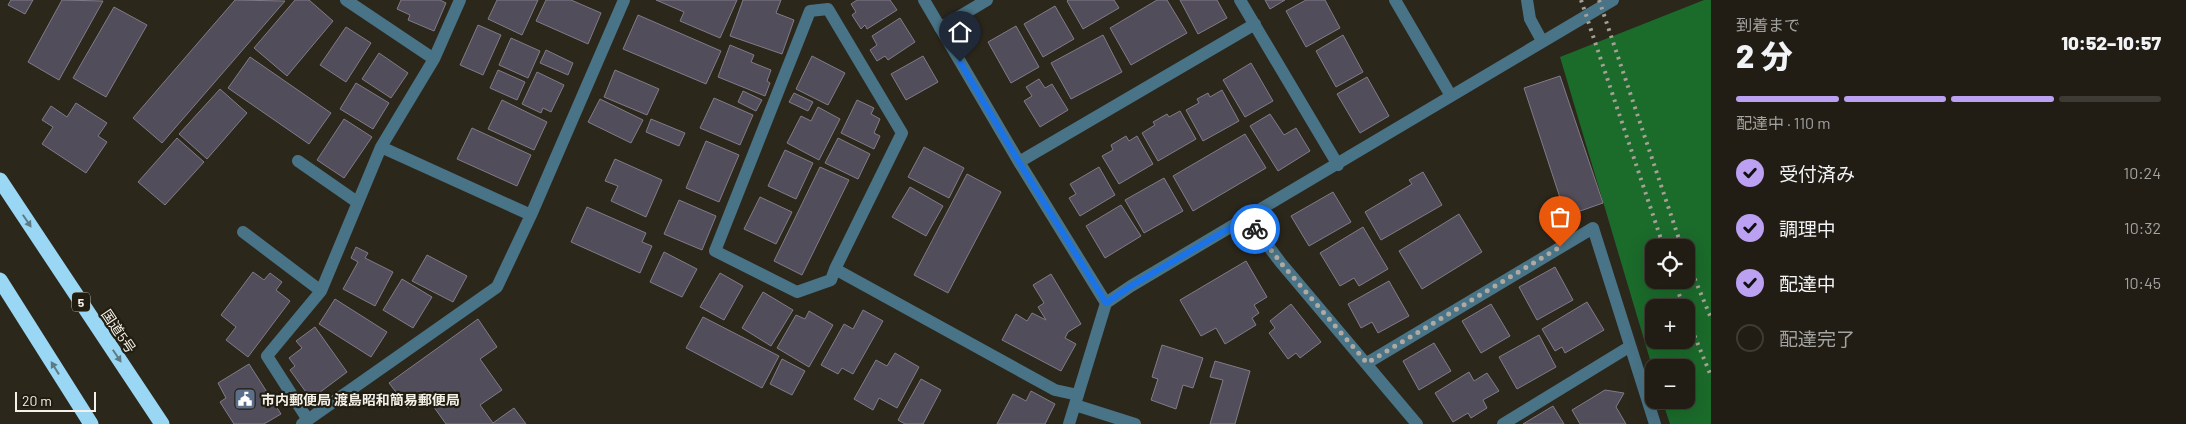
<!DOCTYPE html>
<html lang="ja">
<head>
<meta charset="utf-8">
<style>
	:root { --surface:#211d14; --page:#29261d; --text:#f1f3f6; --muted:#a2a2a0; --line:#3e3b34; --accent:#bca0f2 }
	body { margin:0; font-family:Barlow,"Noto Sans JP",sans-serif; background:var(--page); color:var(--text); height:100vh; display:flex; flex-direction:column; font-size:19px; white-space:nowrap }
	* { box-sizing:border-box; margin:0 }
	p { font-size:16px; color:var(--muted) }
	.icon { flex:none; width:28px; height:28px; fill:none; stroke:currentColor; stroke-width:2; stroke-linecap:round; stroke-linejoin:round }
	.map { position:relative; flex:1; overflow:hidden }
	.side { display:flex; flex-direction:column; background:var(--surface); width:475px }
	.side>* { flex:none }
	.controls { position:absolute; left:1645px; top:239px; display:grid; gap:10px }
	.controls a { display:grid; place-items:center; width:50px; height:50px; border-radius:10px; background:var(--surface); box-shadow:0 5px 20px #0002,0 0 0 1px var(--line); font-size:25px }
	.scale { position:absolute; left:15px; bottom:12px; width:81px; box-sizing:border-box; padding-left:5px; border:2px solid #f4f1e9; border-top:0; font-size:14px; line-height:18px; white-space:nowrap; color:#f4f1e9; -webkit-text-stroke:4px #221d11; paint-order:stroke }
	.pin { position:absolute; display:grid; place-items:center; width:42px; height:42px; color:#fff; margin:-51px -21px; border-radius:50% 50% 50% 0; rotate:-45deg; box-shadow:0 0 5px #0007 }
	.pin .icon { rotate:45deg }
	.courier { position:absolute; display:grid; place-items:center; width:50px; height:50px; margin:-25px; border:4px solid #1a73e8; border-radius:50%; background:#fff; color:#222; box-shadow:0 1px 6px #0007 }
	.head em { font-style:normal; font-weight:800 }
	.head div { display:flex; flex-direction:column-reverse }
	.head { display:flex; align-items:center; justify-content:space-between; height:85px; padding:0 25px }
	h1 { font-size:32px; font-weight:800; line-height:38px }
	.bar { display:grid; grid-template-columns:repeat(4,1fr); gap:8px 5px; align-content:center; height:60px; padding:0 25px }
	.bar i { height:6px; border-radius:4px; background:var(--line) }
	.bar .selected { background:var(--accent) }
	.bar p { grid-column:span 4 }
	ol { padding:0 25px; list-style:none }
	li { display:flex; align-items:center; gap:15px; height:55px }
	li p { margin-inline-start:auto }
	li .icon { padding:5px; border-radius:50%; background:var(--accent); color:#111; stroke-width:4 }
	li:last-child { color:var(--muted) }
	li i { width:28px; height:28px; border:2px solid var(--line); border-radius:50% }
	main { display:flex; flex:1; min-height:0 }
	.map>svg:first-child { display:block }
</style>
</head>
<body>
<main>
<div class="map">
<svg width="1711" height="424" viewBox="0 0 1711 424">
	<rect width="100%" height="100%" fill="#2c271b"/>
	<path fill="#1b6b2b" fill-rule="evenodd" d="M1704,0H1711V424H1670L1662,400H1686V368H1654V373L1560,57ZM1654,248H1686V280H1654ZM1654,308H1686V340H1654Z"/>
	<path fill="#524d5a" stroke="#817b89" d="M11,0H33L25,14L8,5Z
		M62,0L103,1L59,80L28,62Z
		M235,0L285,1L162,143L133,118Z
		M295,0H309L333,21L287,76L254,48Z
		M401,0H440L446,3L434,31L408,20L410,15L397,9Z
		M497,0H538L522,35L488,19Z
		M546,0H571L601,13L588,44L536,21Z
		M656,0H737L720,38L680,21L684,12Z
		M743,0H781L776,13L794,20L782,54L730,36Z
		M857,0H890L897,10L867,29L865,25L861,29L852,15L856,12L851,4Z
		M1068,0H1114L1119,8L1083,29L1067,1Z
		M1157,0H1167L1187,33L1131,65L1110,28Z
		M1180,0H1217L1227,18L1198,34Z
		M1265,0H1285L1270,9Z
		M1306,0H1325L1340,28L1306,47L1286,11Z
		M1055,6L1074,39L1043,57L1024,24Z
		M114,7L147,25L106,97L73,78Z
		M638,15L721,51L706,84L623,49Z
		M900,18L915,42L888,60L885,56L877,61L870,50L877,45L872,36Z
		M478,25L501,35L483,75L460,65Z
		M1016,26L1039,67L1011,83L988,42Z
		M346,27L371,43L346,82L320,65Z
		M1103,35L1122,72L1071,99L1051,63Z
		M1343,35L1363,72L1336,87L1316,51Z
		M511,38L540,51L528,78L499,65Z
		M730,45L754,55L751,62L771,70L767,81L770,83L765,96L718,77Z
		M546,50L573,63L568,75L540,63Z
		M379,53L408,73L391,98L362,79Z
		M812,56L845,73L828,105L796,89Z
		M923,56L938,82L906,100L891,74Z
		M250,57L331,113L309,144L228,88Z
		M1251,63L1273,101L1245,117L1223,80Z
		M498,70L525,82L517,100L490,88Z
		M615,70L659,89L647,115L604,97Z
		M537,72L564,85L551,112L543,108L541,113L522,104Z
		M1560,76L1603,203L1566,216L1524,88Z
		M1367,77L1389,116L1360,133L1337,94Z
		M1039,79L1045,88L1052,84L1068,110L1040,127L1024,101L1032,96L1026,87Z
		M356,83L389,103L373,129L340,109Z
		M220,89L247,113L207,159L179,134Z
		M1222,90L1239,121L1203,141L1186,110L1199,103L1197,99L1208,93L1210,97Z
		M743,91L762,100L756,111L738,102Z
		M794,93L813,102L808,111L789,102Z
		M714,98L753,115L740,145L700,128Z
		M600,99L643,120L631,143L588,122Z
		M502,100L547,122L534,150L488,129Z
		M857,100L874,108L871,114L880,119L874,133L880,136L874,149L841,133Z
		M76,103L107,123L98,136L107,142L86,173L42,144L53,127L42,120L51,106L67,117Z
		M818,107L840,119L819,160L787,143L801,116L811,121Z
		M1180,111L1196,139L1158,161L1142,133L1155,125L1153,122L1167,114L1169,117Z
		M1270,114L1284,135L1296,128L1310,151L1278,171L1250,126Z
		M344,119L372,137L344,178L317,160Z
		M651,119L685,133L679,146L646,132Z
		M472,128L531,155L517,186L457,159Z
		M1245,134L1266,168L1193,211L1173,176Z
		M1126,136L1129,141L1137,136L1153,164L1119,184L1102,156L1113,150L1111,145Z
		M177,138L204,162L165,205L138,182Z
		M838,138L870,154L858,179L825,163Z
		M706,141L739,155L719,202L686,188Z
		M924,147L964,168L949,198L908,177Z
		M785,150L813,163L796,199L768,186Z
		M615,159L662,180L646,217L611,201L618,186L605,181Z
		M820,167L849,180L802,275L774,261Z
		M1099,167L1115,195L1080,216L1069,198L1076,194L1070,184Z
		M1423,172L1442,205L1381,240L1365,212L1412,184L1409,180Z
		M967,174L1001,192L948,293L914,275Z
		M1164,178L1183,211L1144,233L1125,200Z
		M910,187L943,206L926,236L892,217Z
		M1333,192L1351,222L1309,246L1291,216Z
		M760,197L792,212L776,244L744,229Z
		M679,200L716,216L702,250L664,234Z
		M1121,205L1141,236L1105,258L1086,226Z
		M587,207L646,233L642,242L652,246L640,273L571,242Z
		M1459,214L1482,252L1422,289L1399,251Z
		M1363,227L1388,269L1359,286L1354,278L1340,286L1320,253Z
		M356,247L368,253L365,258L393,272L375,306L343,289L358,262L351,258Z
		M664,252L697,269L682,297L650,282Z
		M427,255L467,276L453,302L412,281Z
		M1246,261L1267,297L1254,305L1259,313L1252,318L1256,325L1225,344L1216,328L1201,336L1180,300Z
		M1555,267L1573,300L1537,320L1519,287Z
		M253,272L264,280L270,273L282,282L276,290L290,301L248,357L226,340L236,327L221,315Z
		M720,273L743,286L724,320L700,307Z
		M1051,274L1081,324L1068,332L1065,338L1076,344L1061,371L1002,340L1016,314L1027,321L1032,313L1046,320L1038,307L1044,303L1033,285Z
		M402,279L432,297L413,328L383,310Z
		M1389,281L1409,316L1378,333L1372,322L1361,328L1348,304Z
		M763,292L793,310L771,346L742,328Z
		M335,299L387,332L371,357L319,324Z
		M1587,302L1604,330L1565,353L1562,347L1555,351L1542,329Z
		M1291,304L1321,342L1300,358L1296,353L1288,359L1269,333L1275,328L1270,321Z
		M1491,304L1510,336L1481,353L1462,321Z
		M863,310L883,321L853,374L842,368L838,374L821,365L844,324L853,329Z
		M809,311L833,325L809,367L777,348L796,315L805,319Z
		M703,317L779,356L762,388L686,348Z
		M478,319L497,347L480,359L502,390L480,405L493,423L514,408L526,424H446L426,396L408,408L389,383Z
		M315,327L347,372L311,399L290,370L295,366L289,358L302,348L296,341Z
		M1539,335L1556,367L1517,389L1499,357Z
		M1434,343L1451,371L1419,390L1403,361Z
		M1162,345L1203,358L1193,388L1183,385L1176,409L1151,400L1158,379L1152,377Z
		M895,353L919,367L897,408L879,398L873,410L854,399L876,360L887,366Z
		M782,359L805,371L792,395L770,384Z
		M1215,361L1250,371L1235,424H1210L1223,380L1210,377Z
		M249,364L281,414L264,424H234L220,402L226,398L218,383Z
		M1469,372L1474,381L1487,373L1499,391L1483,400L1487,408L1471,418L1468,413L1453,422L1435,393Z
		M921,379L941,390L923,424H905L898,420Z
		M1605,390L1624,393L1616,407L1626,424H1580L1572,410Z
		M1031,391L1055,404L1045,424H997L1013,394L1026,401Z
		M1553,406L1564,424H1523Z"/>
	<g fill="none" stroke-linecap="round" stroke-linejoin="round">
		<path stroke="#497386" stroke-width="12" d="M346,0L434,59
			M924,0L1019,162L1106,303
			M1240,0L1338,165
			M1395,0L1451,96
			M1527,0L1530,19L1542,41
			M940,28L987,0
			M381,147L531,215
			M298,161L357,202
			M1019,162L1255,24
			M1247,218L1281,263L1417,424
			M243,232L321,291
			M835,269L902,133L828,9L810,11L715,251L797,292L831,280L835,269L1055,390L1078,395
			M1367,363L1593,228L1655,424
			M1075,405L1135,424
			M308,420L267,356L321,291L381,147L434,59L460,0
			M302,424L497,287L531,215L624,0
			M1069,424L1106,303L1131,286L1613,0
			M1503,424L1629,347"/>
		<path stroke="#9ad7f4" stroke-width="15" d="M0,180L162,424
			M0,280L91,424"/>
		<path stroke="#a5a198" stroke-width="4" stroke-dasharray="2.5 5" stroke-linecap="butt" d="M1581,0L1664,248
			M1599,0L1682,248
			M1686,258L1711,318
			M1674,280L1684,308
			M1686,315L1711,376"/>
	</g>
	<defs><path id="oneway-solid" d="M-6-.8H1V-3.2L6.5 0L1 3.2V.8H-6Z" transform="scale(1.25)"/></defs>
	<g fill="#5e7a82">
		<use href="#oneway-solid" transform="translate(27 221) rotate(56)"/>
		<use href="#oneway-solid" transform="translate(117 356) rotate(56)"/>
		<use href="#oneway-solid" transform="translate(55 368) rotate(-122)"/>
	</g>
	<g fill="none" stroke-linecap="round" stroke-linejoin="round">
		<path stroke="#aeaaa1" stroke-width="5" stroke-dasharray="0 9" d="M1255,229L1281,263L1367,363L1560,247"/>
		<path stroke="#1a73e8" stroke-width="6" d="M960,62L1019,162L1106,303L1131,286L1247,218L1255,229"/>
	</g>
	<defs>
		<g id="civic-square" transform="scale(1.125)"><rect x="-9" y="-9" width="18" height="18" rx="4" fill="#5c6f8a" stroke="#221d11"/><path d="M-.6-6.5H3V-4.5H.6V-3L4-1V1h2V6H-6V1h2V-1L-.6-3ZM-1.2 2.5V6h2.4V2.5Z" fill="#fff"/></g>
	</defs>
	<g fill-rule="evenodd">
		<use href="#civic-square" x="245" y="399"/>
	</g>
	<g text-anchor="middle" dominant-baseline="central" stroke-width="4.5" stroke-linejoin="round" paint-order="stroke">
		<rect fill="#221d11" stroke="#b5b1a8" stroke-width="1" x="72" y="292.5" width="18" height="19" rx="4"/>
		<g font-size="12" font-weight="bold" fill="#f4f1e9">
			<text x="81" y="302">5</text>
		</g>
		<g font-size="14" fill="#f4f1e9" stroke="#221d11">
			<text transform="translate(119 331) rotate(56)">国道5号</text>
		</g>
		<g font-size="14" font-weight="bold" fill="#f4f1e9" stroke="#221d11" text-anchor="start">
			<text x="261" y="399">市内郵便局 渡島昭和簡易郵便局</text>
		</g>
	</g>
</svg>
<div class="controls">
<a><svg class="icon" aria-label="locate" viewBox="0 0 24 24"><circle cx="12" cy="12" r="6"/><path d="M12 2v4M12 18v4M2 12h4M18 12h4"/></svg></a>
<a>+</a>
<a>−</a>
</div>
<div class="scale">20 m</div>
<div class="pin" style="left:1560px;top:247px;background:#ea580c"><svg class="icon" aria-label="bag" viewBox="0 0 24 24"><path d="M5 8h14l-1 12H6zM9 8a3 3 0 0 1 6 0"/></svg></div>
<div class="pin" style="left:960px;top:62px;background:#1f2937"><svg class="icon" aria-label="home" viewBox="0 0 24 24"><path d="M3 11l9-7 9 7M6 9v11h12V9"/></svg></div>
<div class="courier" style="left:1255px;top:229px"><svg class="icon" aria-label="bike" viewBox="0 0 24 24"><circle cx="6" cy="16" r="4"/><circle cx="18" cy="16" r="4"/><path d="M6 16l4-8h5l3 8M10 8l3 8H6M13 5h3"/></svg></div>
</div>
<section class="side">
<div class="head"><div><h1>2 分</h1><p>到着まで</p></div><em>10:52–10:57</em></div>
<div class="bar"><i class="selected"></i><i class="selected"></i><i class="selected"></i><i></i><p>配達中 · 110 m</p></div>
<ol>
<li><svg class="icon" aria-label="check" viewBox="0 0 24 24"><path d="M5 12l5 5 9-10"/></svg>受付済み<p>10:24</p></li>
<li><svg class="icon" aria-label="check" viewBox="0 0 24 24"><path d="M5 12l5 5 9-10"/></svg>調理中<p>10:32</p></li>
<li><svg class="icon" aria-label="check" viewBox="0 0 24 24"><path d="M5 12l5 5 9-10"/></svg>配達中<p>10:45</p></li>
<li><i></i>配達完了</li>
</ol>
</section>
</main>
</body>
</html>
